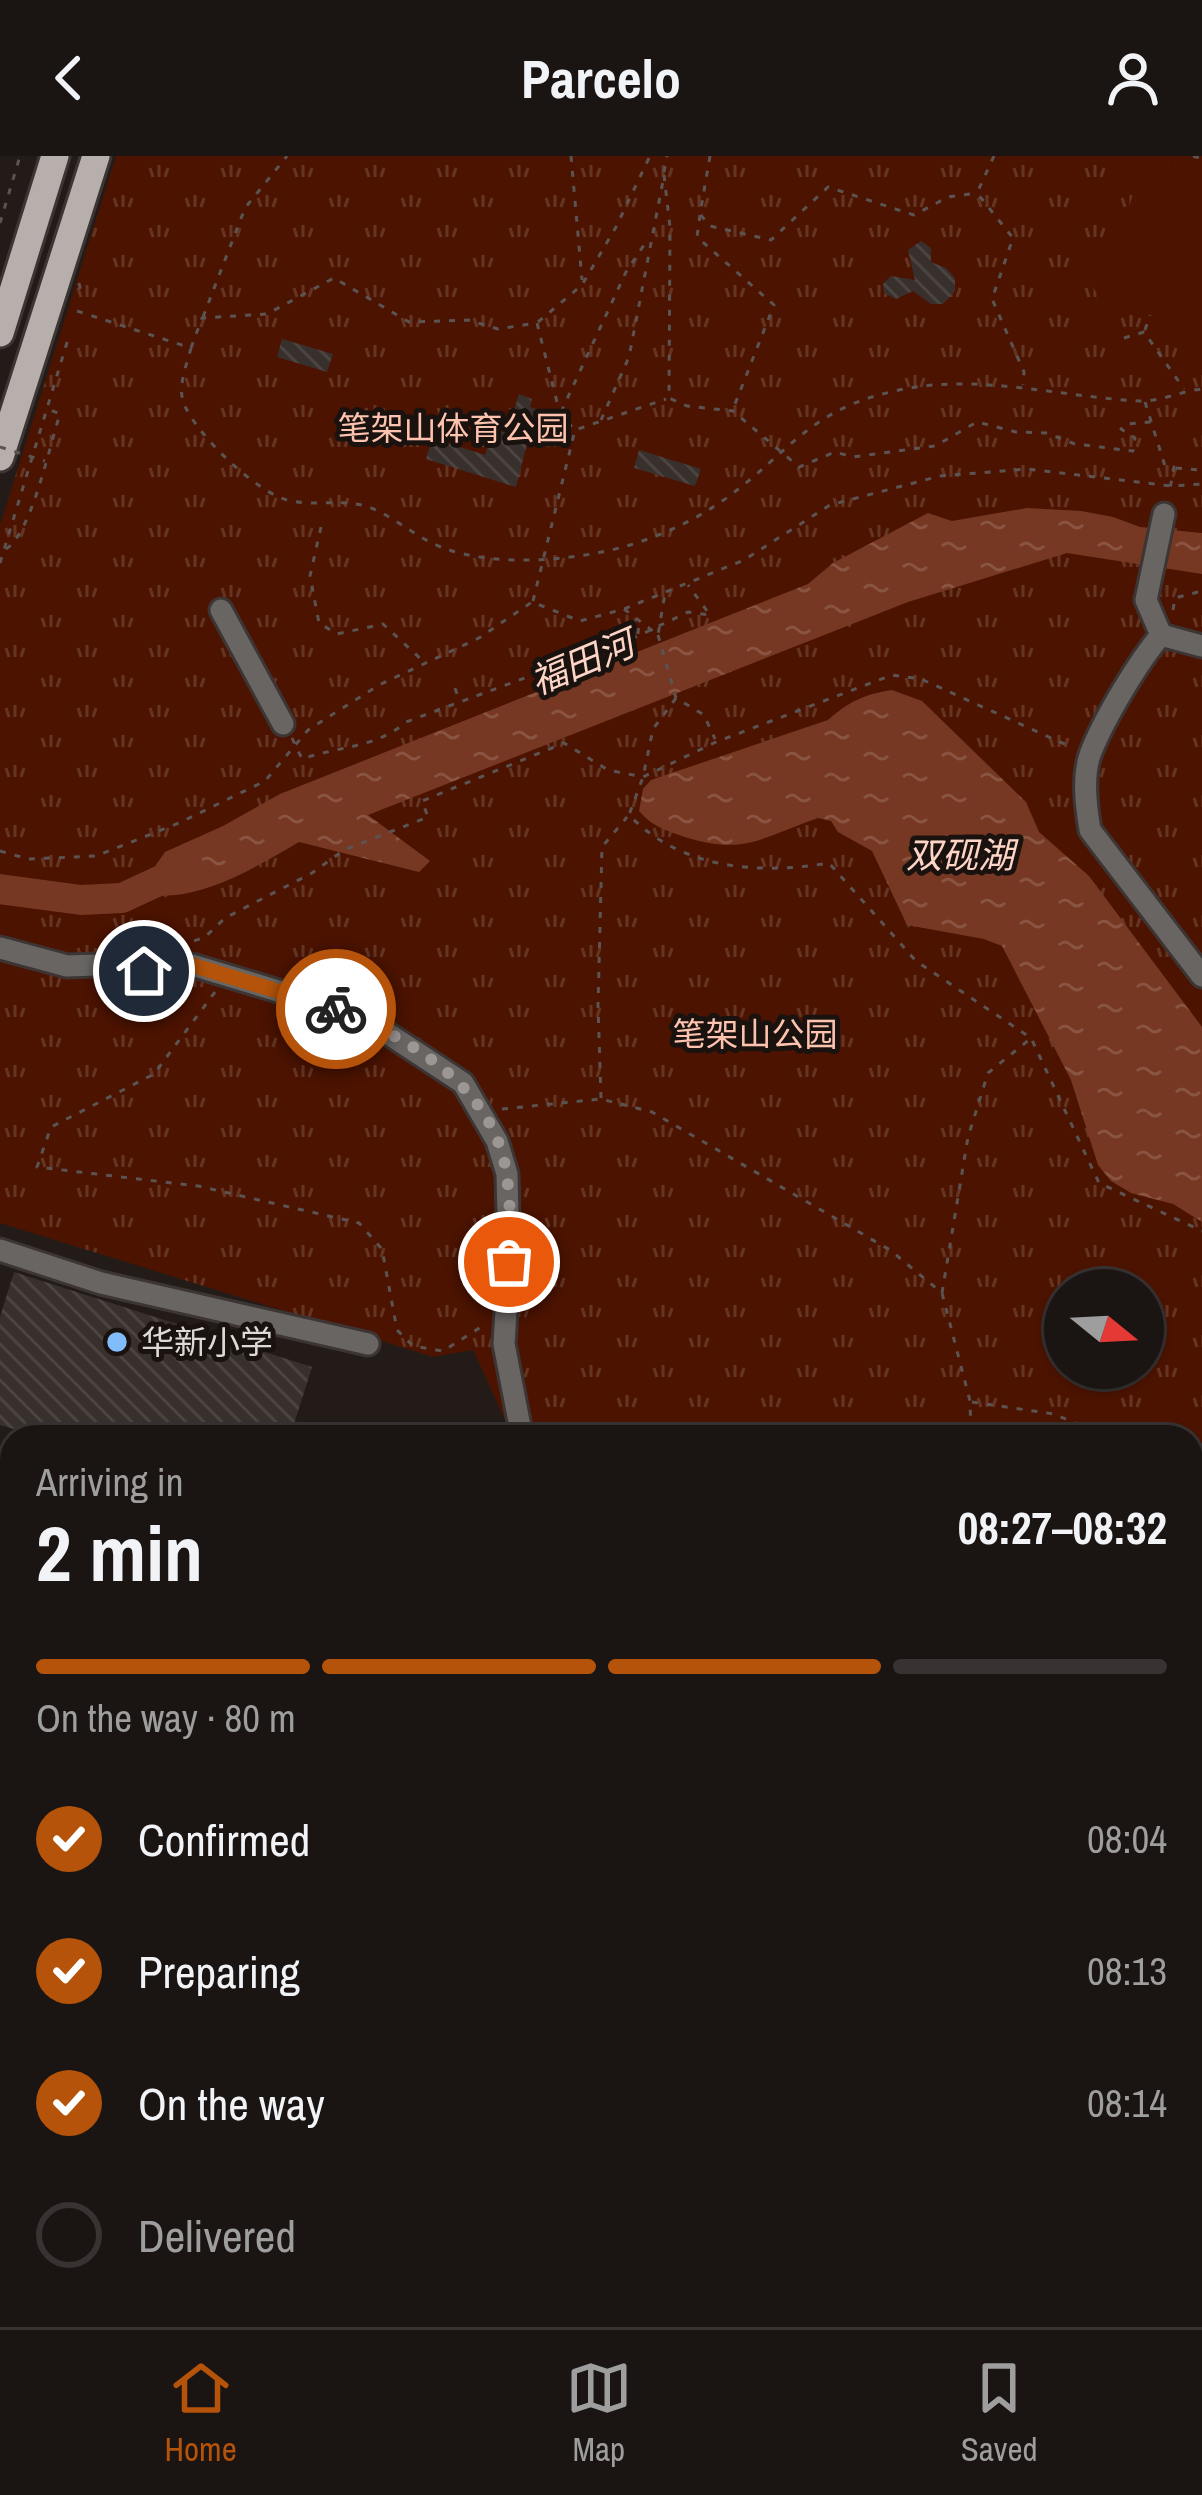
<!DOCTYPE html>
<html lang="en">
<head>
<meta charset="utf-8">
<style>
	:root { --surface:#1a1412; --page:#272120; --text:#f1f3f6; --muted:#9f9e9f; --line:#383332; --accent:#b45309 }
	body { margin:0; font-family:"Archivo Narrow","Noto Sans SC",sans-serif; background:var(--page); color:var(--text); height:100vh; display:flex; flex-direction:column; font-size:45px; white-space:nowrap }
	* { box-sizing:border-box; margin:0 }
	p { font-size:39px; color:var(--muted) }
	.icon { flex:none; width:66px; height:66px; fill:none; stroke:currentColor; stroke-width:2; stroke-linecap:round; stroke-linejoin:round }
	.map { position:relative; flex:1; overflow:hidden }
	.drawer { position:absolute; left:0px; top:1269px; width:1203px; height:903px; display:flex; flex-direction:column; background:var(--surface); border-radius:36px 36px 0 0; box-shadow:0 3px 9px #0004,0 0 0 3px var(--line) }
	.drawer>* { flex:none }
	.needle { width:78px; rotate:108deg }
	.buttons { position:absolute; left:1044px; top:1113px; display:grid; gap:24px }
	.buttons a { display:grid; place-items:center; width:120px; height:120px; border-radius:50%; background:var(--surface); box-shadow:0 3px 9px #0004,0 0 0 3px var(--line); font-size:60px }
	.pin { position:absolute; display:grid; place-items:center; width:102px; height:102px; color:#fff; margin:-51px; border:6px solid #fff; border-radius:50%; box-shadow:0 3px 12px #0007 }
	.courier { position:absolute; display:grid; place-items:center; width:120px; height:120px; margin:-60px; border:9px solid #b45309; border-radius:50%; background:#fff; color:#222; box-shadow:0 3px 15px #0007 }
	.summary em { font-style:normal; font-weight:800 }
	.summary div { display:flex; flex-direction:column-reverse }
	.summary { display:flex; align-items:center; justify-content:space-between; height:204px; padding:0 36px }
	h1 { font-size:78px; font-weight:800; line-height:90px }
	.bar { display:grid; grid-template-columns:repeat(4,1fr); gap:18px 12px; align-content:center; height:144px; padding:0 36px }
	.bar i { height:15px; border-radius:9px; background:var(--line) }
	.bar .current { background:var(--accent) }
	.bar p { grid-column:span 4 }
	ol { padding:0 36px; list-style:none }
	li { display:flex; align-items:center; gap:36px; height:132px }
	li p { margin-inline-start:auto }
	li .icon { padding:12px; border-radius:50%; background:var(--accent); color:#fff; stroke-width:4 }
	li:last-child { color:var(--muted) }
	li i { width:66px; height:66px; border:6px solid var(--line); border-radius:50% }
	header { display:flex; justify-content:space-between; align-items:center; height:156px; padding:0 36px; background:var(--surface); font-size:54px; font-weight:800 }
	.dock { display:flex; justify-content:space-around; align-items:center; height:168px; border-top:3px solid var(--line); background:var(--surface); font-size:33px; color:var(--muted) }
	.dock a { display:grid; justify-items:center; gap:6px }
	.dock .current { color:var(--accent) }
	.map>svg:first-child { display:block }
</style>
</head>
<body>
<header><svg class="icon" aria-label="back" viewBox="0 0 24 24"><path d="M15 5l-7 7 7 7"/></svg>Parcelo<svg class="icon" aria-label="person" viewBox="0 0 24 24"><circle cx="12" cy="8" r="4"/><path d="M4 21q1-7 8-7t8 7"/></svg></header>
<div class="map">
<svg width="1202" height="2171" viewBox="0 0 1202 2171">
	<defs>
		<pattern id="park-tufts" width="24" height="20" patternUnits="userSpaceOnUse" patternTransform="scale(3)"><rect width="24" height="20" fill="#4c1300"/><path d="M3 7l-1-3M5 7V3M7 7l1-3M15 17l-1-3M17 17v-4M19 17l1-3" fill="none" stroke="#653524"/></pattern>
		<pattern id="water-ripples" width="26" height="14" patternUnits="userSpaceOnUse" patternTransform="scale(3)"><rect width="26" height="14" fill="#763822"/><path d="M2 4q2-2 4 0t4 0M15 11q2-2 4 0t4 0" fill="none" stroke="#895441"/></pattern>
		<pattern id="building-back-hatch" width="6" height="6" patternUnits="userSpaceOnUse" patternTransform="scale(3)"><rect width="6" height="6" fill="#38302d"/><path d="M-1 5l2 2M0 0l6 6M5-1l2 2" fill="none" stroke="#4b4441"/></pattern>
	</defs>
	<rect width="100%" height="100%" fill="#221b18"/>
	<path fill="#30221e" d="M529,2160H760L755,2171H551Z"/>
	<path fill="url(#park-tufts)" fill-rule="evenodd" d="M116,0H1202V2171H766L771,2160H1191V1281H513L473,1194L433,1201L0,1067V369ZM1065,1134H1143V1212H1065Z"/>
	<path fill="#4c1300" d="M1144,2L1202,20V197L1192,198L1177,166L1100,143L1093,131L1113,66L1126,61Z"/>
	<path fill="url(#water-ripples)" d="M1027,352L1081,355L1113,361L1140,371L1202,377V418L1067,397L908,446L368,659L430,705L419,716L299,686C256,711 210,740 159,740L149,719L165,696L223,670L280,638L808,428L833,407L928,357L952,365Z
		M892,534L922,545L1026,646L1039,676L1089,720L1202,871V1066L1173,1048L1131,1037L1111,1025L1098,1009L1071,924L1002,790L984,783L907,769L872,695L838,676L831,665L818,662C760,682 743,701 679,679C662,673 651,669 639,655L643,633L651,624L828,564C848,546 865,538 892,534Z"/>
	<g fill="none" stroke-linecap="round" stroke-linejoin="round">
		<path stroke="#763822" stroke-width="30" d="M0,733L81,744L122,742L189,711"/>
	</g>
	<path fill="url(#building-back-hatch)" d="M921,85L931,92V106L946,112L955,122V135L943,148H931L913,135L896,143L884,137L883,128L891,120L915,124L908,94Z
		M282,183L333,198L327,216L277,201Z
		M519,238L532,243L530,251L536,253L516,331L426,303L432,282L485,299L493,273L507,277Z
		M639,294L701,313L695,330L634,312Z
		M14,1116L312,1211L290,1281H40L0,1269V1161Z"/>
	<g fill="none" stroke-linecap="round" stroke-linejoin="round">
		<g stroke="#3c3533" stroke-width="27">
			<path id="minor" d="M1164,358L1146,444L1161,479L1202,490
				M221,454L283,568
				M1161,479C1138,506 1104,563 1091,596C1082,619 1086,650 1090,674L1202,820
				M0,792L67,810L126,808L144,815L192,809L341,854L390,879L463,927L497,985L507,1018L509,1107L504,1188L522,1281
				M0,1094L101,1127L368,1188
				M1191,1393H1202
				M0,1485L12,1489
				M1191,1679L1202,1673
				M1191,2141L1202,2145
				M506,2160L530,2171
				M438,2171L441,2160
				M759,2171L765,2160
				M875,2171L876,2160"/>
		</g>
		<g stroke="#3c3533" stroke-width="33">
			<path id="major" d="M0,177L55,0
				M0,301L96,0"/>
		</g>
		<path stroke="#5b5452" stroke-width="3" stroke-dasharray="6 9" stroke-linecap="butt" d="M571,0L582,124
			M710,0L700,58L710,70L771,84L828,31L914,59L948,41L977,37
			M994,0L977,37L1013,82L992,143L1024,216L1023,229
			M1193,0L1202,3
			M664,16L667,0
			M664,19L670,71L669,242L687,250L733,255L799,311L835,296L853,301L935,290L977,266L1016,276L1046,277L1075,288L1133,295L1135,282L1121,273L1126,268L1151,266
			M700,59L697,81L774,149L733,253
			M0,67L20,0
			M79,127L82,141
			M77,155L191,192L202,162L267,158L334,122L409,166L468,164L498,173L537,167L560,258L575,274
			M203,161L245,52L287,0
			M538,166L582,129L616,71L650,0
			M1145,174L1150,159
			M1124,182L1144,176L1184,233
			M191,192C187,208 178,229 183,245C193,276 256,336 287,344C314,351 342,342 369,351C395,361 415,381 441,391C493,412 577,405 630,389C666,378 697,363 728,341C790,295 811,253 895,235C976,216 1058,241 1140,245C1160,246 1181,235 1202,233
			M1145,246L1165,310L1174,311L1169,338
			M561,256L626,116L648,83
			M601,264L629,201L663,25
			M1176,312L1199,314L1202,311
			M321,371L310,420L319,467L337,478L383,468L423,505
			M6,393C32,376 49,291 60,258L50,254
			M0,407L69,180
			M533,445L575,274L666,243
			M1173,454L1175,442L1202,435
			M638,478L639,464
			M658,479L676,542L704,559L715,583
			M455,532L459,544
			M676,542L653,573L643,621L629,659C681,713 758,719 829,707L916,805L1031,882L1099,1027L1202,1075
			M292,582L302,603C339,590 376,592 406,566L638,480L688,456L710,459L688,429
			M0,695L28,703L96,700L179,667L265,625L308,574L379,529L479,482L532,446L580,465L624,453L744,404L830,349L940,320L1027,313L1171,330L1202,328
			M180,790L205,781L225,762L312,717L344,694L428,661L422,645L564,587L608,614L643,621L716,586L892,519L921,523L1071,591
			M215,836L154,918L51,971L37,1011L198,1030L359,1067L382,1093L397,1174L413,1190L443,1195L484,1169
			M601,942L598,849L602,691L627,661
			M502,953L601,943L652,956L890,1094L942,1137L970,1245L971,1281
			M942,1137L968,981L988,917L1030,883
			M972,1246L1054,1258L1108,1281
			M1037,2160L1048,2171"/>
		<use href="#minor" stroke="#696563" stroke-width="21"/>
		<use href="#major" stroke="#b7afac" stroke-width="27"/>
		<path stroke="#5b5452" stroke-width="3" stroke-dasharray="6 9" stroke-linecap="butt" d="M0,291L45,305
			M624,453L658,479L665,437"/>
	</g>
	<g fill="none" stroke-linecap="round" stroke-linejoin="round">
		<path stroke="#9c9694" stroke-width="12" stroke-dasharray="0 21.6" d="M336,853C412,883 497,933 507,1022C511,1050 510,1078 509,1106"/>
		<path stroke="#b45309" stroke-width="15" d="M144,815L192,809L336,853"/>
	</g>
	<circle fill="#81bdfa" stroke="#19120f" stroke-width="4.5" cx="117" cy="1186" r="12"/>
	<g text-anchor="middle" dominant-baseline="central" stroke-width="10" stroke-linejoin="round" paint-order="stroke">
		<g font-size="33" fill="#fec3af" stroke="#19120f">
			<text x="453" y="272">笔架山体育公园</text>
			<text x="755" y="878">笔架山公园</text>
		</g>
		<g font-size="33" fill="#ded8d6" stroke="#19120f" text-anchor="start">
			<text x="141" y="1186">华新小学</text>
		</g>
		<g font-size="36" font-style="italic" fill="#fdd4c6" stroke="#19120f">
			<text transform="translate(582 506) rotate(-23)">福田河</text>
			<text x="960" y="699">双砚湖</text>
		</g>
	</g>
</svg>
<div class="buttons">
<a><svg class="needle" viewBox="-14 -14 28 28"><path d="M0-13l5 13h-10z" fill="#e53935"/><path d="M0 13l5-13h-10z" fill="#9f9e9f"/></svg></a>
</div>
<div class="pin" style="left:509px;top:1106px;background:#ea580c"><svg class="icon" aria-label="bag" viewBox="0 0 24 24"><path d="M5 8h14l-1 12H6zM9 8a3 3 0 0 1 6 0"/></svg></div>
<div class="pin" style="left:144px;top:815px;background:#1f2937"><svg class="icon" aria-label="home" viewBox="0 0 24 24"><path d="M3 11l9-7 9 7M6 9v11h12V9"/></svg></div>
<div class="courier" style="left:336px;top:853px"><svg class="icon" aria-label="bike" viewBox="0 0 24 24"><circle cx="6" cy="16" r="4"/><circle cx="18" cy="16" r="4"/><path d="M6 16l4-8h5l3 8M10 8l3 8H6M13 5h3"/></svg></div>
<section class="drawer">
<div class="summary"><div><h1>2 min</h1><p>Arriving in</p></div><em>08:27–08:32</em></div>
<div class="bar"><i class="current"></i><i class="current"></i><i class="current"></i><i></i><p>On the way · 80 m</p></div>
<ol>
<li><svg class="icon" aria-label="check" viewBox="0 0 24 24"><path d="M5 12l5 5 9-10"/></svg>Confirmed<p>08:04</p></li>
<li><svg class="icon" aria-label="check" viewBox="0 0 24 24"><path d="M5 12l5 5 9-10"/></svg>Preparing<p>08:13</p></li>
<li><svg class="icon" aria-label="check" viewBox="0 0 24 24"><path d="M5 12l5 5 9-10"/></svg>On the way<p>08:14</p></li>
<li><i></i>Delivered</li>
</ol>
</section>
</div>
<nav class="dock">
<a class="current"><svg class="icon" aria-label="home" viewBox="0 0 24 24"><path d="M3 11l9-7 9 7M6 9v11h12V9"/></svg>Home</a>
<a><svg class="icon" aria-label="map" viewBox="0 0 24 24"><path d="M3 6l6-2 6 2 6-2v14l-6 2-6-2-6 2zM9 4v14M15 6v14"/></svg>Map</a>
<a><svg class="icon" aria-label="saved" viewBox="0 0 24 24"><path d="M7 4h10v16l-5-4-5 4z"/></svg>Saved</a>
</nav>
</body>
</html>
